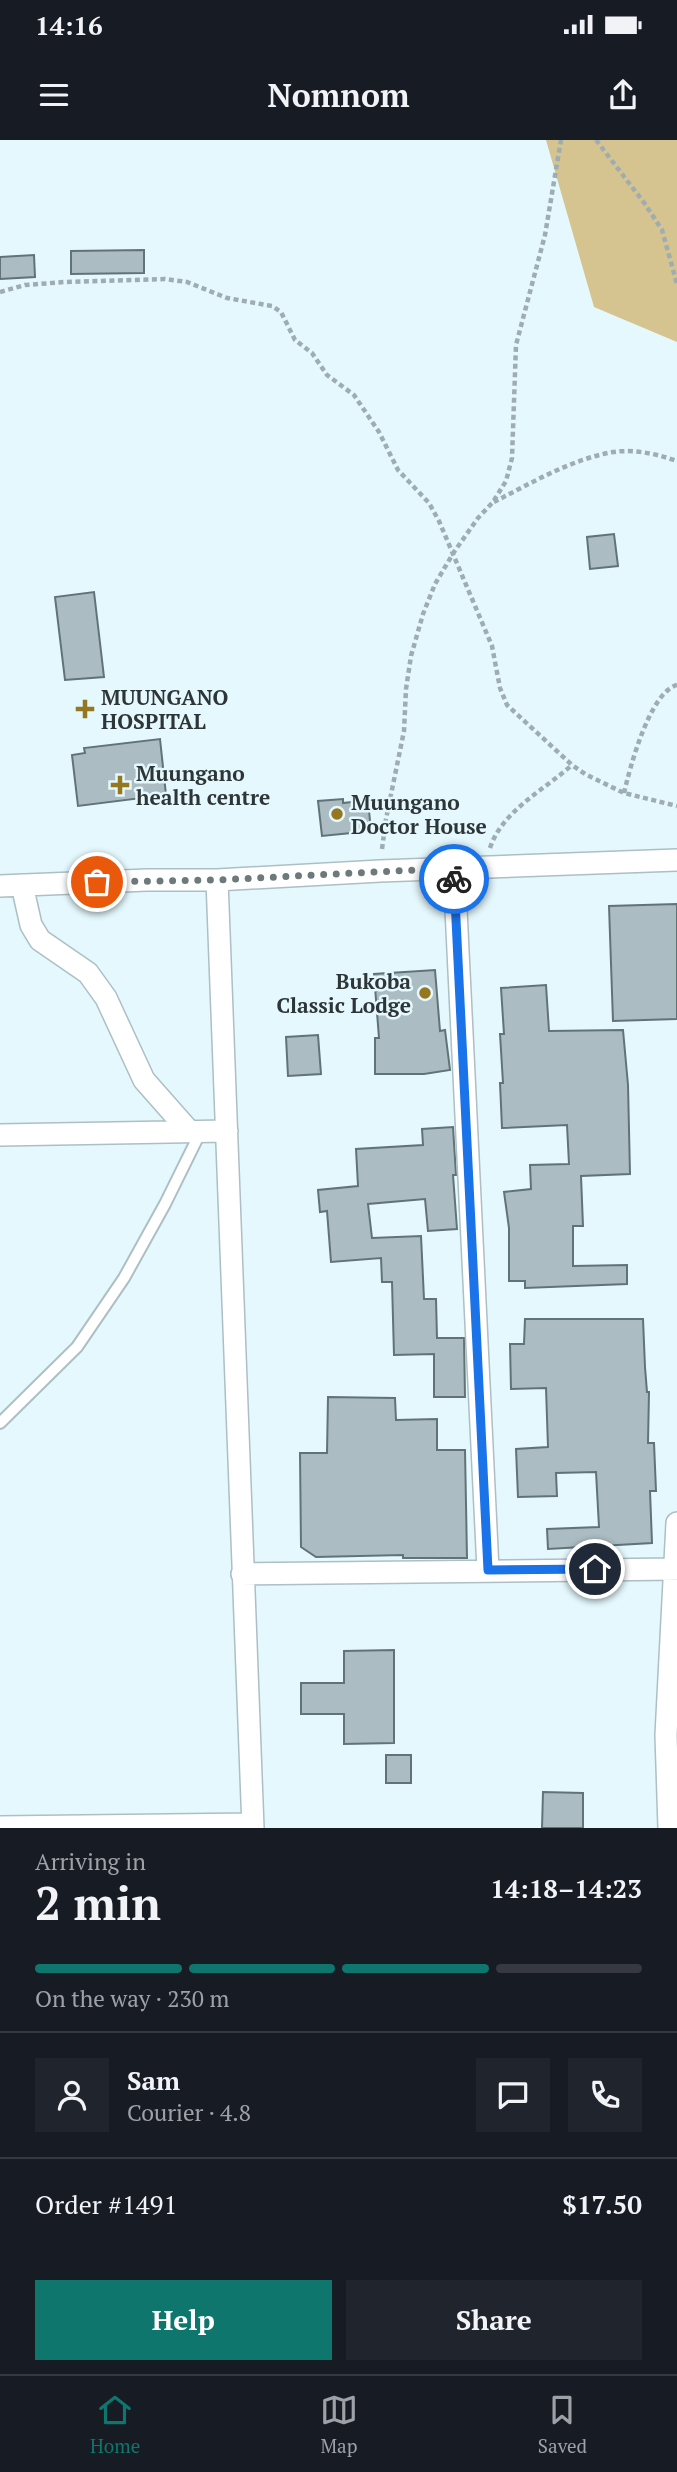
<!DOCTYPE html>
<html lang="en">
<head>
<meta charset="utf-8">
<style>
	:root { --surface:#171b24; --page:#20242c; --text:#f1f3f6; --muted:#9ea1a6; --line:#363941; --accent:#0f766e }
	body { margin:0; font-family:"PT Serif",serif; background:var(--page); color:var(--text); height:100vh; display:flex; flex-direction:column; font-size:26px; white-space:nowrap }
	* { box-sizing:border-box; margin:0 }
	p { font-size:23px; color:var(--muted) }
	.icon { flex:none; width:38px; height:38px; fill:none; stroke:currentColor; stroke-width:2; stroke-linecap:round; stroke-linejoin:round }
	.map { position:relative; height:1688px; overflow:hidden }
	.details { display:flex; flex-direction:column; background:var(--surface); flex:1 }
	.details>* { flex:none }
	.pin { position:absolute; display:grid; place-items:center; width:60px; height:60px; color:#fff; margin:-30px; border:4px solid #fff; border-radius:50%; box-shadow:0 2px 7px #0007 }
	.courier { position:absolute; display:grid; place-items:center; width:70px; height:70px; margin:-35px; border:5px solid #1a73e8; border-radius:50%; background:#fff; color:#222; box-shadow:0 2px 9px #0007 }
	.overview em { font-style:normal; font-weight:600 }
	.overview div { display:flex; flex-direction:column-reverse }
	.overview { display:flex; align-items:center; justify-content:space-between; height:119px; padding:0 35px }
	h1 { font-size:46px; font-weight:600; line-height:52px }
	.bar { display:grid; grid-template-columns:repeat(4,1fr); gap:10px 7px; align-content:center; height:84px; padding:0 35px }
	.bar i { height:9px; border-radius:5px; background:var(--line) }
	.bar .current { background:var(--accent) }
	.bar p { grid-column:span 4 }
	.line { display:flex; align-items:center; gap:18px; padding:0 35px; border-top:2px solid var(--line) }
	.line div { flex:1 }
	.round { display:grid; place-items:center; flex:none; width:74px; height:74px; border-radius:0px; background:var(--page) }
	.primary-button { display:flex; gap:14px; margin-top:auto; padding:14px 35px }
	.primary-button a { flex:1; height:80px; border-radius:0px; background:var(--accent); color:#fff; font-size:28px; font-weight:600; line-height:80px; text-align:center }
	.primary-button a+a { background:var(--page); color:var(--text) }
	.status { display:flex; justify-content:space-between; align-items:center; height:49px; padding:0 35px; background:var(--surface); direction:ltr }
	.status svg { height:19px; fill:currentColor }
	header { display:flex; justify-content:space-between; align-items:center; height:91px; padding:0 35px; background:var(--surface); font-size:32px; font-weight:600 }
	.tabs { display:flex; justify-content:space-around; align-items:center; height:98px; border-top:2px solid var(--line); background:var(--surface); font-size:19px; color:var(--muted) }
	.tabs a { display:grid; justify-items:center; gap:4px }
	.tabs .current { color:var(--accent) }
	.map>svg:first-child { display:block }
</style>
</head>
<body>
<div class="status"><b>14:16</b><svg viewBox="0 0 49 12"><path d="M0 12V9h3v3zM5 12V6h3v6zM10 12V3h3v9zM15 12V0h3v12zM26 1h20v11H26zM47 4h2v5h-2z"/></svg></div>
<header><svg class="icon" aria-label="menu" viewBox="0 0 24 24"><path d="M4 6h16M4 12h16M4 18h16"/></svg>Nomnom<svg class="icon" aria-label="share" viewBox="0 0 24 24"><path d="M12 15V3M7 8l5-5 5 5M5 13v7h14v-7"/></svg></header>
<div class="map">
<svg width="677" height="1688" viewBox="0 0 677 1688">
	<rect width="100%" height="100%" fill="#e4f8fd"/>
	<path fill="#d5c390" d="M546,0H677V202L594,167Z"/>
	<path fill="#abbdc3" stroke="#627378" stroke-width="2" d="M144,110V133L71,134V111Z
		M34,115L35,137L0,139V117Z
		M614,394L618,426L590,429L587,397Z
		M94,452L104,537L65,540L55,457Z
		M160,599L166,655L78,666L72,615L85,613L84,608Z
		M343,659V663L368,660L371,691L322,696L318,661Z
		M677,764V879L613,881L609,766Z
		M435,830L440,891L445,890L450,930L424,934H375V898H379L374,834Z
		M546,845L549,891L623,890L628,945L630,1034L581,1036L583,1086H573V1126L627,1125V1144L525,1148V1141H509V1088L504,1052L531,1049L530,1025L569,1024L567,985L502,988L500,943H503L500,894H504L501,848Z
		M318,895L321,934L288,936L286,897Z
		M453,987L456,1035H453L457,1089L428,1091L425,1059L368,1064L372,1098L421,1096L424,1159H436L437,1198H464L465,1257H434V1214L394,1215L392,1142H382L381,1118L331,1122L327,1071L320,1072L318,1050L358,1046L356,1009L423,1005L422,989Z
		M525,1179H643L645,1227L647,1252H649L648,1303H654L656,1351H650L652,1403L548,1409L547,1389L599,1387L596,1332L556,1333L557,1356L518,1357L516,1309L548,1307L546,1248L511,1249L510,1204H524Z
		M328,1257L395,1258L396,1280L437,1279V1310H465L467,1418H403V1415L316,1417L301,1407L300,1313H327Z
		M394,1510V1603L344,1604V1574H301V1543H344V1511Z
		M386,1615H411V1643H386Z
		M543,1652L583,1653V1688H542Z"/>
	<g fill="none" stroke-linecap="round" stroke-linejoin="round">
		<g stroke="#adbfc5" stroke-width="14">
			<path id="service" d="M0,1283L77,1207L124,1138L165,1064L201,991"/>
		</g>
		<g stroke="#adbfc5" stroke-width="24">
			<path id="minor" d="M454,728L488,1430
				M217,740L253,1688
				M22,745L31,785L40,800L88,833L106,858L144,940L189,991
				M0,746L147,740H217L380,731L677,720
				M0,995L227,991
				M242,1434L677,1429
				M0,1687L252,1684
				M669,1688L666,1595L677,1383"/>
		</g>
		<path stroke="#9eadb1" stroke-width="4.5" stroke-dasharray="5 3.5" stroke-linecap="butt" d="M596,0L645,64L662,90L677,144
			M0,152L25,145L65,142L165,139L187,142L227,158L272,166L281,172L295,200L312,213L327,235L354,255L379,292L398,330L429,363L439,381L492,506L500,548L507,565L572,625L585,634L624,653L677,666
			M494,362C531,343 572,319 613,312C635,309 657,314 677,321
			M624,653C630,627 650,552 677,545
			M490,708C502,671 544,650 572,625
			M382,709L386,679L404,591L406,549L411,516L423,474L435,444L454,412L478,378L493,362L506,341L512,318L516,205L545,95L561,0"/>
		<use href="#service" stroke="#fff" stroke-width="10"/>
		<use href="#minor" stroke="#fff" stroke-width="21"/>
	</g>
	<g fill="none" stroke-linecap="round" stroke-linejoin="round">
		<path stroke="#6e797c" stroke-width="7" stroke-dasharray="0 12.6" d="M97,742L217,740L454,728V739"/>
		<path stroke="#1a73e8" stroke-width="9" d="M454,739L488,1430L595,1429"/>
	</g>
	<g fill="#94771e" stroke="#e4f8fd" stroke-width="2.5">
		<path d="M81.5 558.5h7v7h7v7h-7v7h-7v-7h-7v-7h7z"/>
		<path d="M116.5 634.5h7v7h7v7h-7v7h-7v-7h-7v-7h7z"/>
		<circle cx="337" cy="674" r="7"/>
		<circle cx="425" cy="853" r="7"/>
	</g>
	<g text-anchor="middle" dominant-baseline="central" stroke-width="5" stroke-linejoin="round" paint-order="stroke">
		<g font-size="21" font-weight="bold" fill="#2e3537" stroke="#e4f8fd" text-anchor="start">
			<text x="101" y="557">MUUNGANO<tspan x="101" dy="24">HOSPITAL</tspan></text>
			<text x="136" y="633">Muungano<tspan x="136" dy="24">health centre</tspan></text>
			<text x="351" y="662">Muungano<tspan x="351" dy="24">Doctor House</tspan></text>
			<text x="411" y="841" text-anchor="end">Bukoba<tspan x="411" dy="24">Classic Lodge</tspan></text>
		</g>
	</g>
</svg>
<div class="pin" style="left:97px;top:742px;background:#ea580c"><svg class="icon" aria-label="bag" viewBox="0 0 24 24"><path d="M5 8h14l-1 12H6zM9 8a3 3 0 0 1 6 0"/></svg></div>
<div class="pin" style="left:595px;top:1429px;background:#1f2937"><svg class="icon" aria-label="home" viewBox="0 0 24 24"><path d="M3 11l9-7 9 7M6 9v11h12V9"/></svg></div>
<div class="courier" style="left:454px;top:739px"><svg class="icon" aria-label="bike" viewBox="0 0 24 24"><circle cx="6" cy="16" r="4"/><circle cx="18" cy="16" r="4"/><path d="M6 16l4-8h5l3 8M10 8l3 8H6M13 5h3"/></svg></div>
</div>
<section class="details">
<div class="overview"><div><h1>2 min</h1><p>Arriving in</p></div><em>14:18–14:23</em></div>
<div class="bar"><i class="current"></i><i class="current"></i><i class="current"></i><i></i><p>On the way · 230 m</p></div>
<div class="line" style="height:126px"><a class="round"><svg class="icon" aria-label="person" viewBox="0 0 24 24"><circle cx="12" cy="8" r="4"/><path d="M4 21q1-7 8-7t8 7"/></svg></a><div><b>Sam</b><p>Courier · 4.8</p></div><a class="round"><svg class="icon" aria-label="chat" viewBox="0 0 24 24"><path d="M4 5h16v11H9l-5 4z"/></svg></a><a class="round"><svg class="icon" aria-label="phone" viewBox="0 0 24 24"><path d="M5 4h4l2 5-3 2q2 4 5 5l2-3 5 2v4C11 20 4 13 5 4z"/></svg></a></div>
<div class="line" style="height:91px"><div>Order #1491</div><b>$17.50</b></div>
<div class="primary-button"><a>Help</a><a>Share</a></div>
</section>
<nav class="tabs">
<a class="current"><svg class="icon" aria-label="home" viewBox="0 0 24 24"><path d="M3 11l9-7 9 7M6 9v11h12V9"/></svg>Home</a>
<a><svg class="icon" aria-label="map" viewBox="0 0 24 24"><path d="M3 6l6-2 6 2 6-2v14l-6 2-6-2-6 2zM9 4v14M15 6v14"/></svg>Map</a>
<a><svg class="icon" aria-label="saved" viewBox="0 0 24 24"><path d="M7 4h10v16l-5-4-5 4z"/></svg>Saved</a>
</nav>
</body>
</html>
